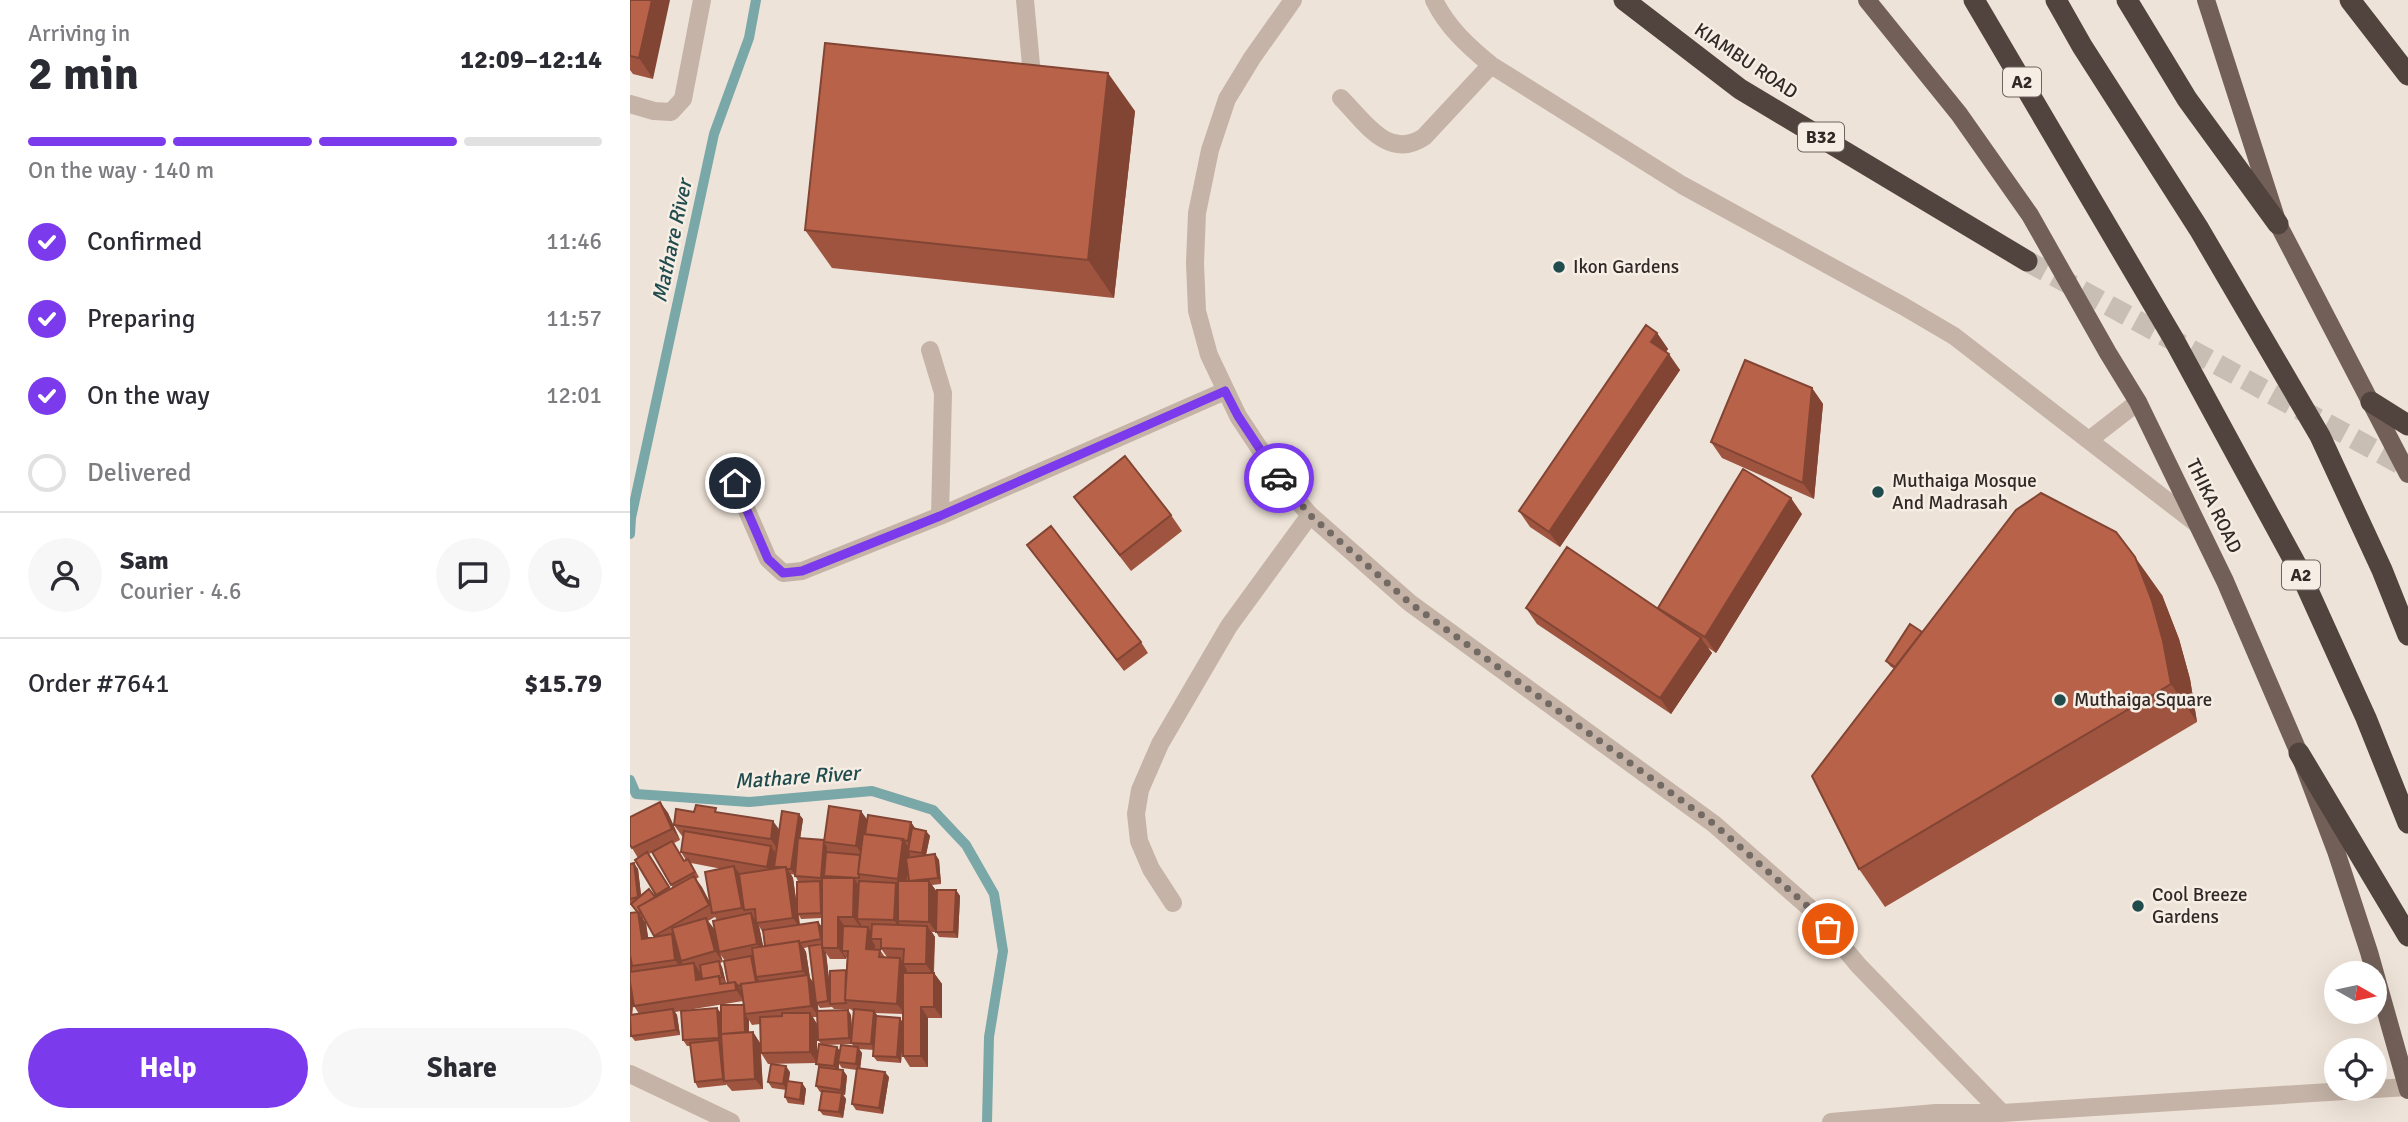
<!DOCTYPE html>
<html lang="en">
<head>
<meta charset="utf-8">
<style>
	:root { --surface:#fff; --page:#f7f7f7; --text:#2b2b33; --muted:#7c7c81; --line:#e1e1e2; --accent:#7c3aed }
	body { margin:0; font-family:Signika,sans-serif; background:var(--page); color:var(--text); height:100vh; display:flex; flex-direction:column; font-size:26px; white-space:nowrap }
	* { box-sizing:border-box; margin:0 }
	p { font-size:23px; color:var(--muted) }
	.icon { flex:none; width:38px; height:38px; fill:none; stroke:currentColor; stroke-width:2; stroke-linecap:round; stroke-linejoin:round }
	.map { position:relative; flex:1; overflow:hidden }
	.side { display:flex; flex-direction:column; background:var(--surface); width:630px }
	.side>* { flex:none }
	.needle { width:46px; rotate:99deg }
	.buttons { position:absolute; left:1694px; top:961px; display:grid; gap:14px }
	.buttons a { display:grid; place-items:center; width:63px; height:63px; border-radius:50%; background:var(--surface); box-shadow:0 7px 28px #0002; font-size:35px }
	.pin { position:absolute; display:grid; place-items:center; width:60px; height:60px; color:#fff; margin:-30px; border:4px solid #fff; border-radius:50%; box-shadow:0 2px 7px #0007 }
	.courier { position:absolute; display:grid; place-items:center; width:70px; height:70px; margin:-35px; border:5px solid #7c3aed; border-radius:50%; background:#fff; color:#222; box-shadow:0 2px 9px #0007 }
	.headline em { font-style:normal; font-weight:800 }
	.headline div { display:flex; flex-direction:column-reverse }
	.headline { display:flex; align-items:center; justify-content:space-between; height:119px; padding:0 28px }
	h1 { font-size:46px; font-weight:800; line-height:52px }
	.bar { display:grid; grid-template-columns:repeat(4,1fr); gap:10px 7px; align-content:center; height:84px; padding:0 28px }
	.bar i { height:9px; border-radius:5px; background:var(--line) }
	.bar .current { background:var(--accent) }
	.bar p { grid-column:span 4 }
	.line { display:flex; align-items:center; gap:18px; padding:0 28px; border-top:2px solid var(--line) }
	.line div { flex:1 }
	.round { display:grid; place-items:center; flex:none; width:74px; height:74px; border-radius:37px; background:var(--page) }
	ol { padding:0 28px; list-style:none }
	li { display:flex; align-items:center; gap:21px; height:77px }
	li p { margin-inline-start:auto }
	li .icon { padding:7px; border-radius:50%; background:var(--accent); color:#fff; stroke-width:4 }
	li:last-child { color:var(--muted) }
	li i { width:38px; height:38px; border:4px solid var(--line); border-radius:50% }
	.action { display:flex; gap:14px; margin-top:auto; padding:14px 28px }
	.action a { flex:1; height:80px; border-radius:42px; background:var(--accent); color:#fff; font-size:28px; font-weight:800; line-height:80px; text-align:center }
	.action a+a { background:var(--page); color:var(--text) }
	main { display:flex; flex:1; min-height:0 }
	.map>svg:first-child { display:block }
</style>
</head>
<body>
<main>
<section class="side">
<div class="headline"><div><h1>2 min</h1><p>Arriving in</p></div><em>12:09–12:14</em></div>
<div class="bar"><i class="current"></i><i class="current"></i><i class="current"></i><i></i><p>On the way · 140 m</p></div>
<ol>
<li><svg class="icon" aria-label="check" viewBox="0 0 24 24"><path d="M5 12l5 5 9-10"/></svg>Confirmed<p>11:46</p></li>
<li><svg class="icon" aria-label="check" viewBox="0 0 24 24"><path d="M5 12l5 5 9-10"/></svg>Preparing<p>11:57</p></li>
<li><svg class="icon" aria-label="check" viewBox="0 0 24 24"><path d="M5 12l5 5 9-10"/></svg>On the way<p>12:01</p></li>
<li><i></i>Delivered</li>
</ol>
<div class="line" style="height:126px"><a class="round"><svg class="icon" aria-label="person" viewBox="0 0 24 24"><circle cx="12" cy="8" r="4"/><path d="M4 21q1-7 8-7t8 7"/></svg></a><div><b>Sam</b><p>Courier · 4.6</p></div><a class="round"><svg class="icon" aria-label="chat" viewBox="0 0 24 24"><path d="M4 5h16v11H9l-5 4z"/></svg></a><a class="round"><svg class="icon" aria-label="phone" viewBox="0 0 24 24"><path d="M5 4h4l2 5-3 2q2 4 5 5l2-3 5 2v4C11 20 4 13 5 4z"/></svg></a></div>
<div class="line" style="height:91px"><div>Order #7641</div><b>$15.79</b></div>
<div class="action"><a>Help</a><a>Share</a></div>
</section>
<div class="map">
<svg width="1778" height="1122" viewBox="0 0 1778 1122">
	<rect width="100%" height="100%" fill="#eee3d8"/>
	<g fill="none" stroke-linecap="round" stroke-linejoin="round">
		<path stroke="#7aa7a8" stroke-width="10" d="M0,534L1,518L84,134L119,38L126,0
			M0,780L6,794L119,802L242,791L303,810L336,845L364,894L373,951L359,1037L357,1122"/>
		<path stroke="#c8beb4" stroke-width="21" stroke-dasharray="21 10" stroke-linecap="butt" d="M1397,261L1778,468"/>
		<path stroke="#c4b3a6" stroke-width="18" d="M395,0L401,65
			M663,0L622,58L597,99L580,150L567,213L565,263L567,311L579,355L608,416L655,487L680,515L780,603L1084,824L1182,910L1229,966L1372,1113
			M804,0C817,27 838,46 861,65L1052,185L1273,306L1324,336L1567,524
			M711,98C734,121 758,161 794,137L861,65
			M0,104L24,111L41,112L53,99L72,0
			M300,350L313,393L310,516
			M1459,440L1508,402
			M105,483L138,559L153,573L172,571L310,516L595,391
			M543,903L521,869L509,841L506,814L510,790L530,744L599,626L680,515
			M0,1074L101,1122
			M1201,1122L1306,1113H1372L1777,1087"/>
		<path stroke="#726058" stroke-width="18" d="M1237,0L1329,114L1400,215L1478,353L1508,402L1595,581L1669,753L1706,851L1739,952L1778,1090
			M1576,0L1648,224L1778,474"/>
		<path stroke="#51433e" stroke-width="21" d="M994,0L1110,89L1397,261
			M1344,0L1543,338L1668,568L1736,718L1778,823
			M1426,0L1452,46L1569,229L1690,436L1752,570L1778,635
			M1497,0L1557,99L1648,224
			M1720,0L1778,75
			M1741,402L1778,425
			M1669,753L1778,936"/>
	</g>
	<path fill="#9f5440" fill-rule="evenodd" d="M0,0L23,79L3,74L0,70Z
		M505,111L484,298L202,268L175,230Z
		M1027,333L1038,349L1036,352L1050,370L930,547L900,527L889,511Z
		M1182,388L1193,404L1184,499L1092,458L1081,442Z
		M444,497L541,515L552,531L501,571Z
		M1172,514L1086,653L1077,647L1082,653L1041,714L907,624L896,608L1030,611L1028,608Z
		M397,545L511,642L518,653L494,671Z
		M1532,595L1549,639L1560,679L1567,722L1255,907L1229,869L1264,669L1260,666L1256,661L1292,632Z
		M30,802L38,813L50,840L44,843L54,861L56,860L51,852L54,836H52L44,825L64,812L90,813L149,830L173,819L170,838L194,840L237,820L281,822L285,829L296,831L300,836L296,856L305,854L309,860L311,884L302,885L307,892L326,890L330,896L328,938L309,937L306,932H302L305,937L304,973L312,984V1018H298V1067H280L273,1056V1036L271,1063L247,1061L243,1056L244,1050L229,1049L232,1053L230,1068L259,1077L253,1114L226,1110L222,1104L227,1070L212,1068L209,1064V1069L213,1070L217,1076L215,1095H213L216,1099L213,1118L193,1115L189,1110L192,1092H190L186,1086L189,1067L186,1063L138,1064L131,1053L133,1089L102,1091L96,1084V1085L68,1088L65,1082L61,1046H57L53,1040L91,1013L114,1005L113,1001L45,1012L47,1015L50,1035L5,1041L1,1036L0,1027V913L7,912L1,905H0V864L8,869L11,896L25,897L27,896L5,860L8,858L2,848ZM23,852L43,888L41,889L19,854ZM61,863L92,869L81,904L66,879L69,877ZM161,874L165,875L168,881L167,906L163,878ZM169,915L171,919L192,918V927L188,922L170,925ZM85,917L87,920L86,936L84,929L78,921ZM14,918L25,937L18,938L16,923L13,919ZM129,926L133,933L135,946H133ZM179,947L184,983L180,978L176,952L174,948ZM250,950H252L257,957H255ZM196,953L200,959H216V957L217,959L216,970L200,988ZM91,955L95,961L98,983H96L92,967L90,963L93,962ZM3,1003L4,1006L9,1014L2,1015ZM188,1005L190,1008L202,1007L204,1009H220L223,1011L222,1029L221,1015L218,1010L188,1011ZM245,1013L273,1014V1022L248,1017ZM183,1017H187L188,1040L192,1045L187,1057V1024ZM119,1020L122,1025L130,1024V1043L123,1032H119ZM222,1044L224,1047L210,1051L207,1047L195,1045Z
		M160,1072L159,1081L172,1083L176,1089L174,1105L158,1103L155,1097L156,1090L142,1088L138,1082Z"/>
	<path fill="#824534" d="M22,0H40L23,79L9,58Z
		M478,73L505,111L484,298L458,260Z
		M1027,333L1038,349L1032,357L1021,342Z
		M1039,354L1050,370L930,547L919,532Z
		M1182,388L1193,404L1184,499L1173,483Z
		M1161,498L1172,514L1086,653L1075,637Z
		M1505,557L1532,595L1549,639L1560,679L1567,722L1541,684Z
		M1071,638L1082,653L1041,714L1030,698Z
		M30,802L38,813L50,840L42,829Z
		M231,811L239,822L234,857L226,846Z
		M169,814L173,819L165,875L161,869Z
		M143,821L151,832L148,850L141,839Z
		M281,822L285,828L282,846L278,841Z
		M296,831L300,836L295,858L292,853Z
		M273,839L280,849L278,851L280,853L275,890L268,879Z
		M194,842L197,847L196,876H194L196,878L195,883L191,878Z
		M141,846L148,857L144,867L146,870L144,877L137,867Z
		M305,854L309,860L311,884L308,878Z
		M4,863L8,869L12,903L8,897Z
		M104,866L112,877L114,910L120,919L112,908Z
		M156,867L163,878L170,928L163,918Z
		M64,876L72,887L87,916L79,905Z
		M224,878L231,889L227,919L231,924V928L223,917Z
		M299,881L307,892L306,932L299,922Z
		M266,883L273,893L268,921L272,927L271,931L264,920Z
		M326,890L330,896L328,938L324,932Z
		M8,912L16,923L20,950L12,939Z
		M121,913L129,926L135,955L127,944Z
		M208,917L216,928L212,951L216,957V959L208,948Z
		M76,918L84,929L90,952H89L93,962L85,951Z
		M188,922L192,927L195,945L191,939Z
		M297,926L305,937L303,975L296,964Z
		M238,927L246,938L241,939L245,945L244,960L236,949Z
		M42,934L49,945L53,971L45,960Z
		M169,941L176,952L180,978L186,986V1003L188,1005L189,1017L181,1006L178,979L173,971Z
		M0,944L3,949L1,988L4,993L2,1016L0,1013Z
		M192,948L196,953L202,1004H200L202,1007L198,1001Z
		M121,956L125,961L126,977L129,980L130,988L126,982Z
		M270,958L277,970L275,1014L267,1004Z
		M89,961L92,967L96,983L92,977Z
		M64,963L71,974L74,991L66,980Z
		M304,973L312,984V1018L304,1007Z
		M105,982L113,993L114,1001L106,990Z
		M291,1007L298,1018V1067L291,1056Z
		M87,1008L91,1013L93,1043L89,1038Z
		M43,1009L47,1015L50,1035L46,1030Z
		M218,1010L221,1015L223,1044L219,1038Z
		M244,1011L248,1016L245,1050L241,1044Z
		M180,1013L187,1024V1063L180,1052Z
		M115,1014L119,1020V1041L115,1036Z
		M270,1018L274,1024L271,1063L267,1057Z
		M123,1032L130,1043L133,1089L125,1079Z
		M89,1040L92,1045L94,1081L96,1085L93,1079Z
		M207,1047L211,1053L208,1062L209,1064L208,1072L204,1066Z
		M228,1047L232,1053L230,1070L226,1064Z
		M156,1066L160,1072L157,1090L153,1084Z
		M213,1070L217,1076L215,1095L211,1090Z
		M255,1072L259,1077L253,1114L249,1108Z
		M172,1083L176,1089L174,1105L170,1100Z
		M212,1093L216,1099L213,1118L209,1112Z"/>
	<path fill="#b9624a" stroke="#824534" stroke-width="2" d="M0,0H22L9,58L0,56Z
		M195,43L478,73L458,260L175,230Z
		M1016,325L1027,333L1021,342L1039,354L919,532L889,511Z
		M1115,360L1182,388L1173,483L1081,442Z
		M495,456L541,515L490,555L444,497Z
		M1113,469L1161,498L1075,637L1028,608Z
		M1411,493L1486,532L1505,557L1522,601L1533,641L1541,684L1229,869L1182,776L1386,510Z
		M421,526L511,642L487,660L397,545Z
		M937,547L1071,638L1030,698L896,608Z
		M1280,624L1292,632L1265,667L1256,661Z
		M30,802L42,829L2,848L0,845V817Z
		M66,805L86,808L85,812L143,821L141,839L44,825L46,809L64,812Z
		M199,806L231,811L226,846L194,842Z
		M152,811L169,814L161,869H156V867H144Z
		M238,815L281,822L278,841L272,840L273,839L235,834Z
		M282,828L296,831L292,853L278,851Z
		M54,831L141,846L137,867L51,852Z
		M233,834L273,839L268,879L228,874Z
		M168,838L194,840L191,878L165,876Z
		M42,841L54,861L58,859L65,872L41,885L22,852Z
		M17,852L39,887L26,895L5,860Z
		M196,852L230,855L228,874H229V878L194,876Z
		M305,854L308,878L279,881L276,858Z
		M4,863L8,897L0,899V864Z
		M104,866L112,908L82,913L75,872Z
		M156,867L163,918L126,923L125,909L114,910L109,874Z
		M64,876L79,905L24,936L8,907Z
		M192,878H224L223,917H208V948H192Z
		M190,881L191,913L167,914V882Z
		M229,881L266,883L264,920L227,919Z
		M268,881H299V922L268,921Z
		M19,889L25,897L8,907L11,912L9,914L1,904Z
		M307,890H326L324,932H306Z
		M8,912L12,939L42,934L45,960L2,966L0,955V913Z
		M121,913L127,944L89,952L83,921Z
		M76,918L85,951L51,961L42,928Z
		M188,922L191,939L169,943V941L135,946L133,930Z
		M242,924L297,926L296,964H273L274,949L251,948V939H241Z
		M213,926L238,927L236,949L250,950L249,957L270,958L267,1004L215,1000L218,951H212Z
		M169,941L173,971L126,977L122,948Z
		M192,944L198,1001L186,1003L179,946Z
		M121,956L126,982L111,984V985L108,986L105,982L98,983L94,961Z
		M89,961L92,977L89,978V976L72,979L70,965Z
		M64,963L66,980L89,976L90,984L105,982L106,990L4,1006L0,982V972Z
		M216,970L215,1000L216,1003L200,1004V971Z
		M273,973H304V1007H291V1056H273Z
		M178,975L181,1006L115,1014L111,984Z
		M91,1005H114L115,1032L91,1034Z
		M87,1008L89,1038L53,1040L51,1011Z
		M43,1009L46,1030L1,1036L0,1015Z
		M224,1009L244,1011L241,1044L221,1043Z
		M218,1010L219,1038L188,1040L187,1011Z
		M152,1013H180V1052L131,1053L130,1017L152,1016Z
		M246,1016L270,1018L267,1057L243,1056Z
		M123,1032L125,1079L94,1081L91,1034Z
		M89,1040L93,1079L65,1082L60,1043Z
		M189,1044L207,1047L204,1066L186,1064Z
		M211,1045L228,1047L226,1064L208,1062Z
		M141,1064L156,1066L153,1084L138,1082Z
		M189,1067L213,1070L211,1090L186,1086Z
		M227,1068L255,1072L249,1108L222,1104Z
		M157,1081L172,1083L170,1100L155,1097Z
		M192,1091L212,1093L209,1112L189,1110Z"/>
	<g fill="none" stroke-linecap="round" stroke-linejoin="round">
		<path stroke="#736a64" stroke-width="7" stroke-dasharray="0 12.6" d="M649,478L680,515L780,603L1084,824L1182,910L1198,929"/>
		<path stroke="#7c3aed" stroke-width="9" d="M105,483L138,559L153,573L172,571L310,516L595,391L608,416L649,478"/>
	</g>
	<g fill="#204c4e" stroke="#f6ede4" stroke-width="2.5">
		<circle cx="929" cy="267" r="7"/>
		<circle cx="1248" cy="492" r="7"/>
		<circle cx="1430" cy="700" r="7"/>
		<circle cx="1508" cy="906" r="7"/>
	</g>
	<g text-anchor="middle" dominant-baseline="central" stroke-width="5" stroke-linejoin="round" paint-order="stroke">
		<g fill="#f6ede4" stroke="#6c645f" stroke-width="2">
			<rect x="1373" y="67.5" width="38" height="29" rx="5"/>
			<rect x="1168" y="122.5" width="46" height="29" rx="5"/>
			<rect x="1652" y="560.5" width="38" height="29" rx="5"/>
		</g>
		<g font-size="18" font-weight="bold" fill="#312926">
			<text x="1392" y="82">A2</text>
			<text x="1191" y="137">B32</text>
			<text x="1671" y="575">A2</text>
		</g>
		<g font-size="19" fill="#312926" stroke="#f6ede4">
			<text transform="translate(1116 61) rotate(34)">KIAMBU ROAD</text>
			<text transform="translate(1584 506) rotate(64)">THIKA ROAD</text>
		</g>
		<g font-size="19" fill="#312926" stroke="#f6ede4" text-anchor="start">
			<text x="943" y="267">Ikon Gardens</text>
			<text x="1262" y="481">Muthaiga Mosque<tspan x="1262" dy="22">And Madrasah</tspan></text>
			<text x="1444" y="700">Muthaiga Square</text>
			<text x="1522" y="895">Cool Breeze<tspan x="1522" dy="22">Gardens</tspan></text>
		</g>
		<g font-size="21" font-style="italic" fill="#204c4e" stroke="#f6ede4">
			<text transform="translate(42 241) rotate(-78)">Mathare River</text>
			<text transform="translate(167 777) rotate(-4)">Mathare River</text>
		</g>
	</g>
</svg>
<div class="buttons">
<a><svg class="needle" viewBox="-14 -14 28 28"><path d="M0-13l5 13h-10z" fill="#e53935"/><path d="M0 13l5-13h-10z" fill="#7c7c81"/></svg></a>
<a><svg class="icon" aria-label="locate" viewBox="0 0 24 24"><circle cx="12" cy="12" r="6"/><path d="M12 2v4M12 18v4M2 12h4M18 12h4"/></svg></a>
</div>
<div class="pin" style="left:1198px;top:929px;background:#ea580c"><svg class="icon" aria-label="bag" viewBox="0 0 24 24"><path d="M5 8h14l-1 12H6zM9 8a3 3 0 0 1 6 0"/></svg></div>
<div class="pin" style="left:105px;top:483px;background:#1f2937"><svg class="icon" aria-label="home" viewBox="0 0 24 24"><path d="M3 11l9-7 9 7M6 9v11h12V9"/></svg></div>
<div class="courier" style="left:649px;top:478px"><svg class="icon" aria-label="car" viewBox="0 0 24 24"><path d="M5 17H2v-5l4-1 3-4h7l3 4 3 1v5h-3M9 17h6M6 11h13"/><circle cx="7" cy="17" r="2"/><circle cx="17" cy="17" r="2"/></svg></div>
</div>
</main>
</body>
</html>
